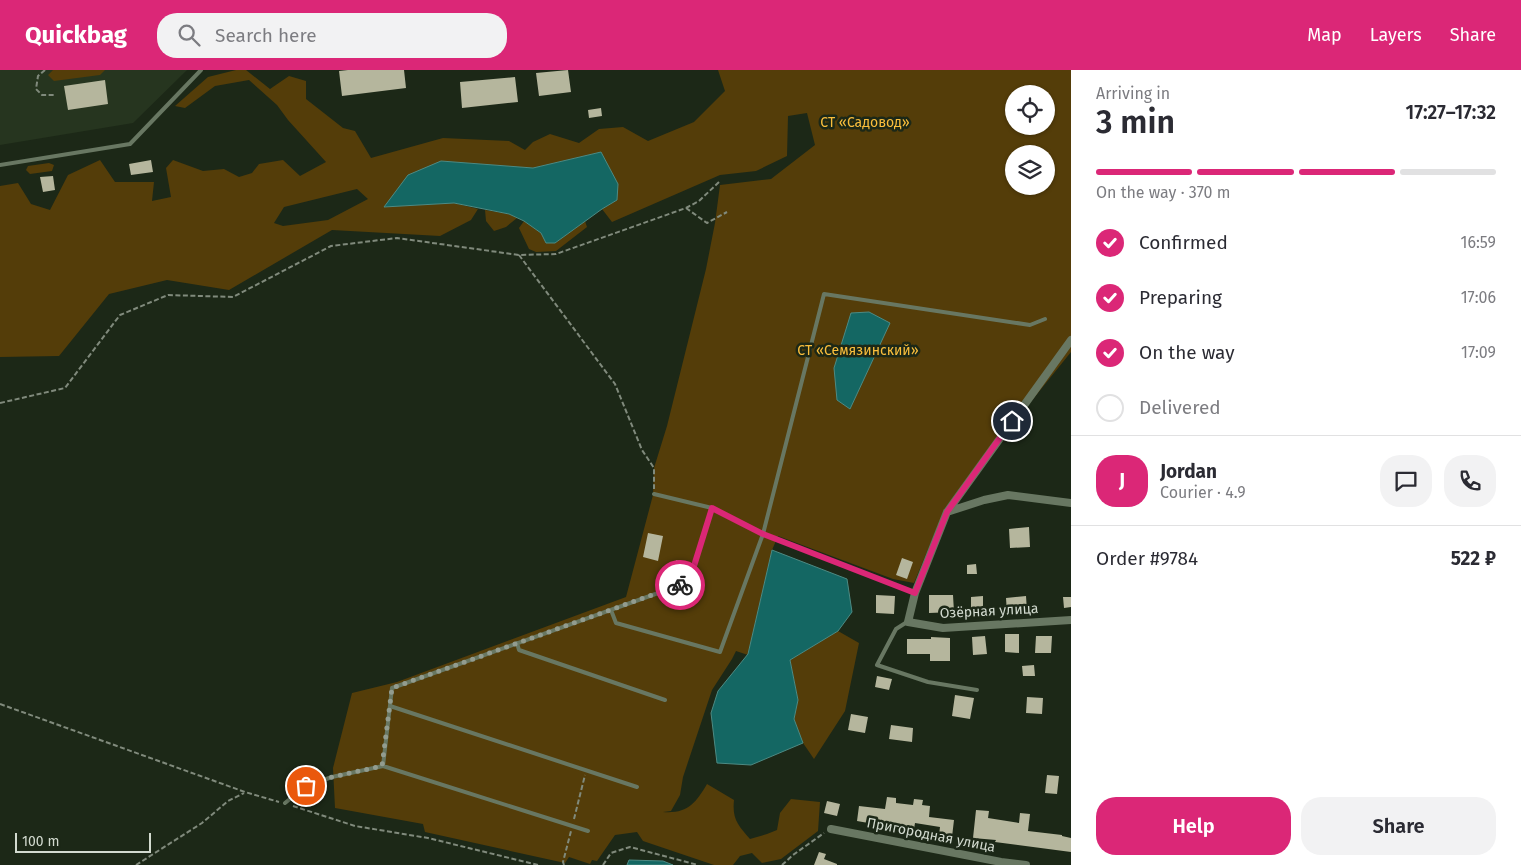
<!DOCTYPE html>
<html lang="en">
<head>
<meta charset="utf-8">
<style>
	:root { --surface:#fff; --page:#f2f2f3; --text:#2b2b33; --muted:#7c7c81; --line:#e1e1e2; --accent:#db2777 }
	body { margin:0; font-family:"Fira Sans",sans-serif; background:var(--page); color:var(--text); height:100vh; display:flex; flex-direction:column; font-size:19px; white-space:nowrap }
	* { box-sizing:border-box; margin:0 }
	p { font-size:16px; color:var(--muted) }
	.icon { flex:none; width:28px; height:28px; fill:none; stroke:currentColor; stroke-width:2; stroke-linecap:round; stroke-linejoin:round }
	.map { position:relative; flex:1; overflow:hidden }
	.details { display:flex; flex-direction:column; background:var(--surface); width:450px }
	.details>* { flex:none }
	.tools { position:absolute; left:1005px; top:15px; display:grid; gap:10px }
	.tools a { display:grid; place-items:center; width:50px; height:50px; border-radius:50%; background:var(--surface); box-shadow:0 1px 4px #0004; font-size:25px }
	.scale { position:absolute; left:15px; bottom:12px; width:136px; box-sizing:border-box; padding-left:5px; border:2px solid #d2dacf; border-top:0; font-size:14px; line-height:18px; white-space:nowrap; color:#d2dacf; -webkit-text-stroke:4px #1c2817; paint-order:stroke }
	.pin { position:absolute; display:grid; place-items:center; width:42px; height:42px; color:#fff; margin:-21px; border:2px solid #fff; border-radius:50%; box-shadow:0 1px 5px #0007 }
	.courier { position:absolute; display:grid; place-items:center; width:50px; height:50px; margin:-25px; border:4px solid #db2777; border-radius:50%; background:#fff; color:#222; box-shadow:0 1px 6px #0007 }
	.headline em { font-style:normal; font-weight:600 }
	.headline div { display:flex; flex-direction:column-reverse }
	.headline { display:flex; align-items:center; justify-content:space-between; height:85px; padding:0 25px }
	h1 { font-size:32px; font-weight:600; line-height:38px }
	.bar { display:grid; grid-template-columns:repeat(4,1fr); gap:8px 5px; align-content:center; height:60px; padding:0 25px }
	.bar i { height:6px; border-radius:4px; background:var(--line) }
	.bar .selected { background:var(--accent) }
	.bar p { grid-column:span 4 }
	.line { display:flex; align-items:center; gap:12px; padding:0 25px; border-top:1px solid var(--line) }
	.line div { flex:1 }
	.round { display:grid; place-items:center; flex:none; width:52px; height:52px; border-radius:20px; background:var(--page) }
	ol { padding:0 25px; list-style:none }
	li { display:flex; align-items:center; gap:15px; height:55px }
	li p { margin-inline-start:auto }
	li .icon { padding:5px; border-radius:50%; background:var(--accent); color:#fff; stroke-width:4 }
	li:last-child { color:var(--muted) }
	li i { width:28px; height:28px; border:2px solid var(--line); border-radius:50% }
	.primary-button { display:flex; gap:10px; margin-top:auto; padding:10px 25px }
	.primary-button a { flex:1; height:58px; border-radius:20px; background:var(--accent); color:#fff; font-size:20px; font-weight:600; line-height:58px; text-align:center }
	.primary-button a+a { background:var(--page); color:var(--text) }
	header { display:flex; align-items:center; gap:30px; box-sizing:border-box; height:70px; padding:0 25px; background:var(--accent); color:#fff }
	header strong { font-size:24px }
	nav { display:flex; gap:28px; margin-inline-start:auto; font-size:18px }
	.search { width:350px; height:45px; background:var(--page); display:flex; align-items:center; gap:12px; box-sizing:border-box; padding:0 18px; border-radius:20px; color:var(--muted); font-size:19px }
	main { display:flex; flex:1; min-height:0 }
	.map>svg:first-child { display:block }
</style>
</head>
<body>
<header>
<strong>Quickbag</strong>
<div class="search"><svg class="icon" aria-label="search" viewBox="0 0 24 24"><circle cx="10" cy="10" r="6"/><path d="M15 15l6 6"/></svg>Search here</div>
<nav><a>Map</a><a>Layers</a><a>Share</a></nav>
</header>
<main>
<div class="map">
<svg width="1071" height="795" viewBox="0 0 1071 795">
	<rect width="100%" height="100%" fill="#1c2817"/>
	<path fill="#26351f" d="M0,0H187L133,53L0,75Z"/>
	<path fill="#543d09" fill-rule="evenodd" d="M53,0H105L100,5L54,11L48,5Z
		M236,0H246L270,19L289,6L306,11V29L343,58L355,61L371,88L443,68L509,71L525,80L533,72L550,64L579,73L599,59L623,57L648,71L694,52L725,21L718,0H1071V282L945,438L914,513L893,509L778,466L772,480L748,585L736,581L732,589L712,620L683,707L680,725L671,741L663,742C687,744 696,733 707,714L734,730C732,749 738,755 750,769L767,764L777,760L780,743L791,729L820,732L818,761L781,789L762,793L752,783L740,786L733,795H714L643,771L637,762L615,765L597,791L592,790L590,794L569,787L565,793L425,762L423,754L335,738L333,698L352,623L397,612L626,527L653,425L654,398L667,356L706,199L715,153L720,115L771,109L815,75L807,43L788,46L787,86L756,101L720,105L612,152L602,139L617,130L601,82L533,98L441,91L384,137L454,133L478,139L471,150L440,166L332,160L229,220L167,210L109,224L59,286L0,287V116L18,113L31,134L50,140L68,105L100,90L115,112H154L152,131L171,127L166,98L173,90L203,101L224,99L239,107L252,103L259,94L283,90L300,106L326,92L288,50L277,35L249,10L215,16L185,38L175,36L208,7ZM1014,24H1046V56H1014ZM1014,84H1046V116H1014ZM357,119L368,129L328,150L283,156L274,153L284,137Z
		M49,93L54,95L52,101L30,104L26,100L28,96Z
		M485,140L509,144L517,148L506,157L494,161L486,151Z
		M524,151L541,163L546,173H555L585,151L587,157L556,181L536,182L529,179L519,158Z
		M838,561L859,573L845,641L814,689L803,673L794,649L798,630L790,590Z"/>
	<path fill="#146763" stroke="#4d8a83" d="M601,82L618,114L617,130L602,139L555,173H546L541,163L524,151L509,144L454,133L384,137L408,105L441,91L533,98Z
		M869,242L890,253L850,339L837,330L834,298L851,243Z
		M772,480L847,509L852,542L838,561L790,590L798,630L794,649L803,673L751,695L717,693L711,643L718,621L748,584Z
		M629,790L663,791L673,795H627Z"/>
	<path fill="#b5b69d" d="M348,0H404L406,18L342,26L339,1Z
		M568,0L571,22L539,26L536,3Z
		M515,7L518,32L462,38L460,12Z
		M105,10L108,34L68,40L64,16Z
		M601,38L602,46L589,48L588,40Z
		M151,90L153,102L131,105L129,94Z
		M53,106L55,120L43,122L40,107Z
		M1029,457L1030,477L1010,478L1009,459Z
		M648,463L663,466L658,491L643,487Z
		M902,488L913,492L907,509L896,505Z
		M676,490L691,493L687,506L674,503Z
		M976,494L977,504H967V495Z
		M876,525L895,526L894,544L876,543Z
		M929,525H953L954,542L929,543Z
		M983,526V540H971V527Z
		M1026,526L1027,541L1007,543L1006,528Z
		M1063,527H1071V537L1064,538Z
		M1005,564H1019V583L1005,582Z
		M985,566L987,584L973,585L972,567Z
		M1036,566H1052L1051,583H1035Z
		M931,567L950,568V591H930V584H907V569H931Z
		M1034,595L1035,606H1023L1022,596Z
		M877,606L892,609L889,620L875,617Z
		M955,625L974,628L970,649L952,646Z
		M1027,627L1043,628L1042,644L1026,643Z
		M851,644L868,647L865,663L848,660Z
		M891,655L913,658L912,672L889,669Z
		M1047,705L1059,706L1057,724L1045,723Z
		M887,727L896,728V733L913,735L914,729L923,730L922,735L930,736L929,747L954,750L952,767L939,765L940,757L915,753L914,759L893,757V760L874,758V754L857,751L859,736L885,739Z
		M827,731L840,734L837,746L824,743Z
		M976,740L989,741L988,748L1019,753L1020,743L1030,744L1028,761L1062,765V766L1071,768V782L995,772L996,770L973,768Z
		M819,782L826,784L824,789L837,794V795H814Z"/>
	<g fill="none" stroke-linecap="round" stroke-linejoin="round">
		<path stroke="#808a7c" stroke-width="2" stroke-dasharray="5 2.5" stroke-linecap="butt" d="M45,0L38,6L36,19L42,25H55
			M686,138L707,153L727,142
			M519,185L615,314L642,380L654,398V419
			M0,333L65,318L120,245L168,225L233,227L331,176L397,168L519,185L556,184L686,138L699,131L719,112
			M0,634L245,722L279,732
			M293,736L355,756L428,768L538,795
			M574,749L585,705
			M136,795L202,753L228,731L244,723
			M564,795L563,792L571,761
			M603,795L611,783L630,777L698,795
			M782,795L793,785L824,763"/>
		<path stroke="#687762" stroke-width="4" d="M0,95L130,74L201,0
			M654,424L712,438L763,464L915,523
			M611,540L616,553L720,582L763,464L824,224L1030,255L1045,249
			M907,552L896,559L877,595L928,612L977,620
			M517,573L519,580L665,630
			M390,636L637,717
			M383,696L588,761
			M285,733L306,716L332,707L383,696L392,618L689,512L712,438"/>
		<path stroke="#687762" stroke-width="8" d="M1071,270L947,442L915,523L908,552L943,558L1071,550
			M947,442L984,430L1008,425L1071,433
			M831,759L1001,792L1026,795"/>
	</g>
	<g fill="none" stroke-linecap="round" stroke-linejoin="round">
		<path stroke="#929c8f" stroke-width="5" stroke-dasharray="0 9" d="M306,716L332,707L382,696L392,618L680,515"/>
		<path stroke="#db2777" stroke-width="6" d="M680,515L689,512L712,438L763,464L915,523L947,442L1012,351"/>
	</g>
	<g text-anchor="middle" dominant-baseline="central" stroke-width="5" stroke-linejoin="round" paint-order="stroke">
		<g font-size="14" fill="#fabe3c" stroke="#1c2817">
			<text x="865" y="52">СТ «Садовод»</text>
			<text x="858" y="280">СТ «Семязинский»</text>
		</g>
		<g font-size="14" fill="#d2dacf" stroke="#1c2817">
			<text transform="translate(989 541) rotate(-3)">Озёрная улица</text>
			<text transform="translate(931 765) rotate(11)">Пригородная улица</text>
		</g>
	</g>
</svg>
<div class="tools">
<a><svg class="icon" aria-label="locate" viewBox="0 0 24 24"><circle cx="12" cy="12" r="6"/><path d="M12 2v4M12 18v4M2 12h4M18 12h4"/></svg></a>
<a><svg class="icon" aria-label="layers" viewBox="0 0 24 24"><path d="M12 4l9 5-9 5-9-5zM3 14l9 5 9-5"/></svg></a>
</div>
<div class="scale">100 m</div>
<div class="pin" style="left:306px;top:716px;background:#ea580c"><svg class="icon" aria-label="bag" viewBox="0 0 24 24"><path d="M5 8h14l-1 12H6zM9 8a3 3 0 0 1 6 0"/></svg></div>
<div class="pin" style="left:1012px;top:351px;background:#1f2937"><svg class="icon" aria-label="home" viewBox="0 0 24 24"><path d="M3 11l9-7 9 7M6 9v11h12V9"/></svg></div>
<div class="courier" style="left:680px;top:515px"><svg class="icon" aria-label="bike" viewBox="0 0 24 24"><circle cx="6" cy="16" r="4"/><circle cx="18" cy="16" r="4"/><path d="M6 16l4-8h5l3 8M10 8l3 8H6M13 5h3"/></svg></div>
</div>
<section class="details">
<div class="headline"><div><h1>3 min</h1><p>Arriving in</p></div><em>17:27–17:32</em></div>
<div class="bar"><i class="selected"></i><i class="selected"></i><i class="selected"></i><i></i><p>On the way · 370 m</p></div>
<ol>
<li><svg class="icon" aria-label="check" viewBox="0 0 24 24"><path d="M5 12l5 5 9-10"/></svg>Confirmed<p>16:59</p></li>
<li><svg class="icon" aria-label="check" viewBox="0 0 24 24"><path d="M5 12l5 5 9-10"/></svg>Preparing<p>17:06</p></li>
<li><svg class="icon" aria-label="check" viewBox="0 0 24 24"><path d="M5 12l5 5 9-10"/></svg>On the way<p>17:09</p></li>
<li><i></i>Delivered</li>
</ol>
<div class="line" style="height:90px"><b class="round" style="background:var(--accent);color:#fff">J</b><div><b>Jordan</b><p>Courier · 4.9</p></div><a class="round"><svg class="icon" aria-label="chat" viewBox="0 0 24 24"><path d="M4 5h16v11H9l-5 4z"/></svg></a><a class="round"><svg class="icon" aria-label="phone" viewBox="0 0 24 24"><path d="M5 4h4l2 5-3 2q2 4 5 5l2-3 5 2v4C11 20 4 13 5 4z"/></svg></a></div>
<div class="line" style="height:65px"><div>Order #9784</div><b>522 ₽</b></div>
<div class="primary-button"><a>Help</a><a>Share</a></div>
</section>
</main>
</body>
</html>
